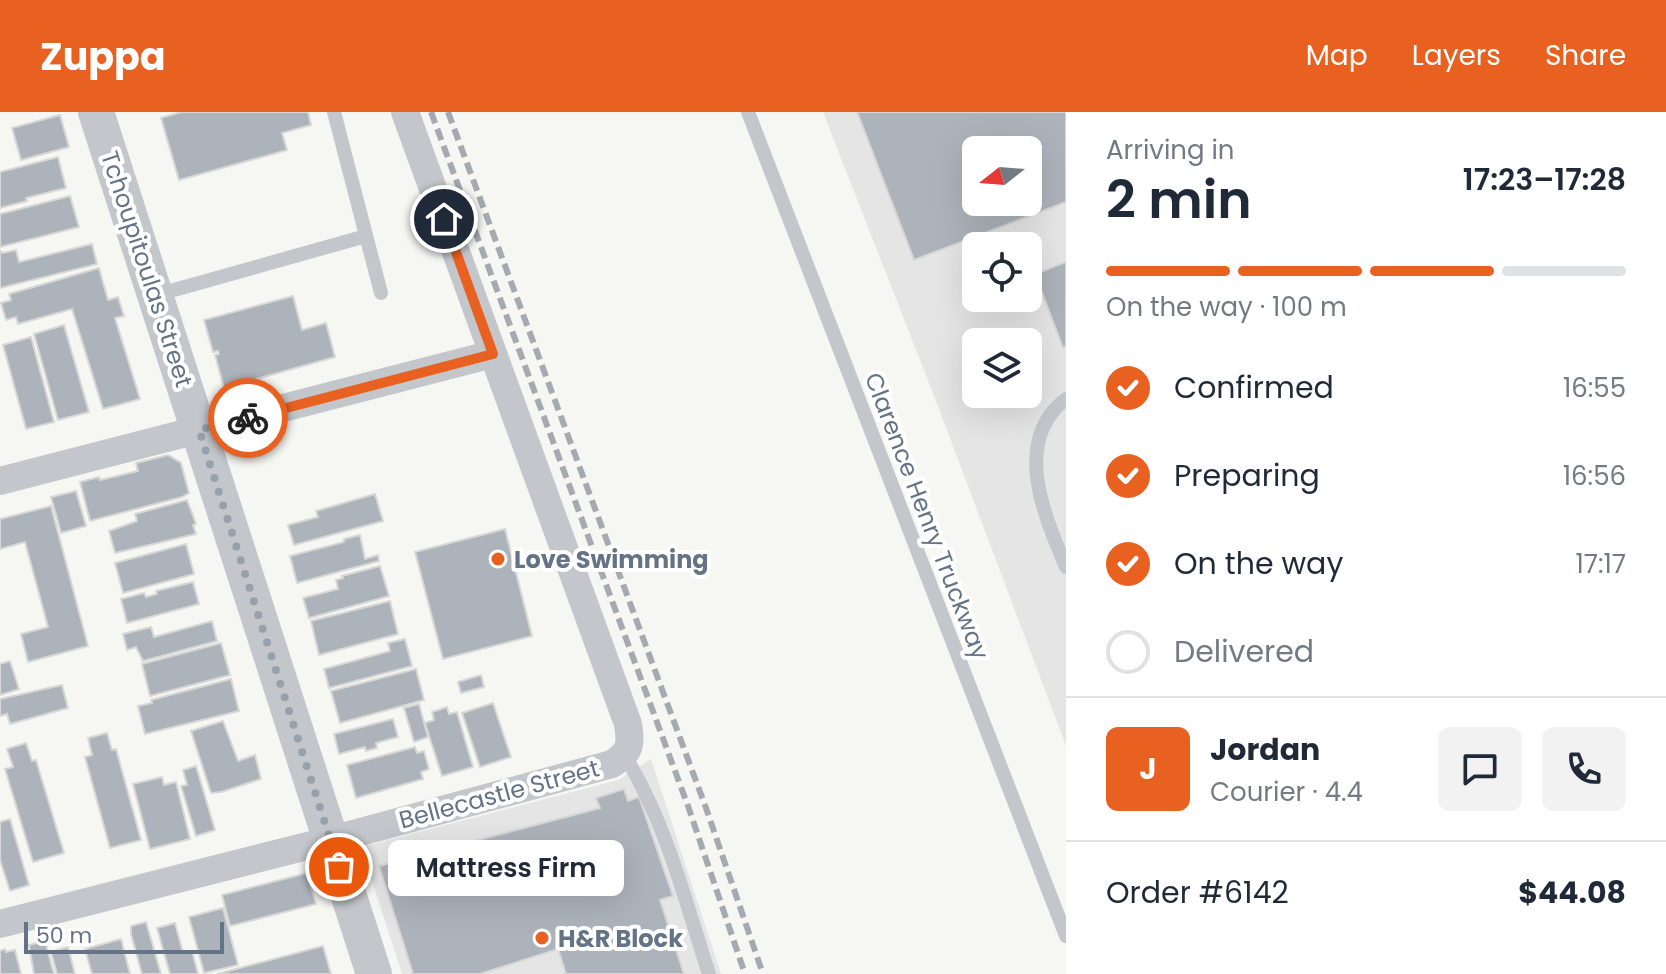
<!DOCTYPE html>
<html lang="en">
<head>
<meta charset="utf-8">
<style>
	:root { --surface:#fff; --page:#f2f2f3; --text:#1f2937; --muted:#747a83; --line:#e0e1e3; --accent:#e86121 }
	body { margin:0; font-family:Poppins,sans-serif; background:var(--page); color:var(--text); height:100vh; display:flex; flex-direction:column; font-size:30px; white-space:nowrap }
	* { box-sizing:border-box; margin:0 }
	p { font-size:26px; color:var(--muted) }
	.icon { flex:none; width:44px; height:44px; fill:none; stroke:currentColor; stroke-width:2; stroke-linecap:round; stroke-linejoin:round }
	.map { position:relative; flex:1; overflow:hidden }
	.side { display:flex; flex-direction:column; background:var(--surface); width:600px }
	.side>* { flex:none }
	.needle { width:52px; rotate:253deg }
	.tools { position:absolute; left:962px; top:24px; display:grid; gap:16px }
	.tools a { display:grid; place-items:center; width:80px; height:80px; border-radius:12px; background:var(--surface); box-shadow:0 8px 32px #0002; font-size:40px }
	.scale { position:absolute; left:24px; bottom:20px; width:200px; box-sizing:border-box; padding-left:8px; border:4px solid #647385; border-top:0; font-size:22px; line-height:28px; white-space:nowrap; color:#647385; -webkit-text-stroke:6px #fff; paint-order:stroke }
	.pin { position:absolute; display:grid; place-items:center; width:68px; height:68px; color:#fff; margin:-34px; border:4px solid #fff; border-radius:50%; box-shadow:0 2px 8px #0007 }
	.courier { position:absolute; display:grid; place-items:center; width:80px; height:80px; margin:-40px; border:6px solid #e86121; border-radius:50%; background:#fff; color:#222; box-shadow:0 2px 10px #0007 }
	.bubble { position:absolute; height:56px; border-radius:12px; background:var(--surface); box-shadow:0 8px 32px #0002; font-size:26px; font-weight:600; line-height:56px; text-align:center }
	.headline em { font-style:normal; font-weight:600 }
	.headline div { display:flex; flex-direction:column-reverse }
	.headline { display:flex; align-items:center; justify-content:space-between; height:136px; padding:0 40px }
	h1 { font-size:52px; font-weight:600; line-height:60px }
	.bar { display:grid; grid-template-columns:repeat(4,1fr); gap:12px 8px; align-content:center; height:96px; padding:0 40px }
	.bar i { height:10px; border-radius:6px; background:var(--line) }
	.bar .on { background:var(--accent) }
	.bar p { grid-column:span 4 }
	.line { display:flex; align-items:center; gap:20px; padding:0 40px; border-top:2px solid var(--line) }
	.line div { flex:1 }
	.round { display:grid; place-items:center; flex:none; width:84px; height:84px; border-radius:12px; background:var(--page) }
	ol { padding:0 40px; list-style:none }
	li { display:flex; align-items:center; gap:24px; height:88px }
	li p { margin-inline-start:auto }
	li .icon { padding:8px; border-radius:50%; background:var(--accent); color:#fff; stroke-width:4 }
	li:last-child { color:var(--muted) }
	li i { width:44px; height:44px; border:4px solid var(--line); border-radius:50% }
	header { display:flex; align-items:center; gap:48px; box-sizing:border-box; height:112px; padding:0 40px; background:var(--accent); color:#fff }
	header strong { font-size:38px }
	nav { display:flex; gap:44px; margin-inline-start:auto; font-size:28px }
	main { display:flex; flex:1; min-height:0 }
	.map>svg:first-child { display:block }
</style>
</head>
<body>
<header>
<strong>Zuppa</strong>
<nav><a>Map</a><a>Layers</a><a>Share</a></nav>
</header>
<main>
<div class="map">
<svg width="1066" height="862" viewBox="0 0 1066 862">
	<rect width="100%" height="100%" fill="#f6f6f3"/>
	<path fill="#e4e5e4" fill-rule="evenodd" d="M823,0H1066V634L936,289ZM976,38H1028V90H976ZM976,134H1028V186H976ZM976,230H1028V282H976Z
		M651,647L721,862H402L361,735L618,668Z"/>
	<path fill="#acb3ba" stroke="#d7d8d5" stroke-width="2" fill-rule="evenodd" d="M181,0H308L311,13L282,21L287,38L179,68L161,6Z
		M857,0H1066V90L914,148ZM976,38H1028V90H976Z
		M60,3L69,35L21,48L12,16Z
		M58,45L66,76L26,86L27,89L0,96V60Z
		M70,84L79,115L0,135V102Z
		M92,132L97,152L0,176V139L3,141L16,138L19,150Z
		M1066,150V234L1063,236L1035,162Z
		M99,156L108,188L118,185L124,204L115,206L140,287L103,297L72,197L18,212L16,205L6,208L1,191L11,188L9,182Z
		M293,184L302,218L326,211L335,245L224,276L215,243L219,242L218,239L213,240L204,208Z
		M64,213L89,300L58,308L34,222Z
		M31,225L54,310L26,317L3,233Z
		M168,343L181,351L189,381L182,385L90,409L80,370L99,365L100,368L138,359L136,351Z
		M76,379L86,414L61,421L51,385Z
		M375,382L383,409L294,433L288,413L318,405L316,399Z
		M187,388L196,412L193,413L196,422L115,441L109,419L137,409L135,402Z
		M51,394L88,534L28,550L21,522L48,515L25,430L0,437V407Z
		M505,417L532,524L443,547L415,440Z
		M360,423L365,447L378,443L379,449L297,471L290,444L344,430V427Z
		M186,432L194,462L123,481L115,451Z
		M380,454L389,484L309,506L303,486L338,477L336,468L343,466L342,464Z
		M193,470L199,492L127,511L121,487L144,481L146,485L157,482L156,479Z
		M390,489L398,522L319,543L311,509Z
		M212,509L217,529L143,549L136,535L127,538L123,522L151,515L154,525Z
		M405,527L412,554L329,576L324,557L390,539L388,531Z
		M221,531L230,563L150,584L142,552Z
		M10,549L19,577L0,583V552Z
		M416,557L424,588L340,611L331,579Z
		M481,563L484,575L461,581L458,570Z
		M231,567L239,599L145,622L138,594L152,591L151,588Z
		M62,573L68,596L10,612L7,602L0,604V587Z
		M493,591L511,645L480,655L462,601Z
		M419,592L428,625L414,630L404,596Z
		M447,595L449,602L457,600L473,655L442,664L425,611L434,608L432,600Z
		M393,607L398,625L376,631L377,636L366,639L365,635L339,642L334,622Z
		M223,609L238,649L255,643L261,667L221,680L211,681L191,619Z
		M107,621L112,638L116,637L141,728L110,736L85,645L92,643L88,626Z
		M26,631L32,649L36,648L64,741L33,750L5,657L13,655L7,637Z
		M415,635L417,641L424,639L429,657L421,660L423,667L356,686L347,653Z
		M196,654L215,718L196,724L181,674L187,673L183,658Z
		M162,665L164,673L176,670L190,727L150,737L133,672Z
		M624,677L628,689L639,685L673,784L660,788L684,862H566L558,837L480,862H413L379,754L600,696L596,686Z
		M10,707L29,773L10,779L0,748V710Z
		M307,761L316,792L230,814L222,783Z
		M223,796L238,853L204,861L189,805Z
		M146,810L161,862H142L131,822V814Z
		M175,811L183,841L192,839L198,862H170L157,816Z
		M121,827L130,862H92L85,837Z
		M45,829L54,862H34L29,833Z
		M323,834L331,862H217Z
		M68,835L75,862H57L51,840Z
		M5,837L6,840L15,838L21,862H0V839Z"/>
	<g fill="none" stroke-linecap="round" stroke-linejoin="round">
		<path stroke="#c3c6ca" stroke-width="14" d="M334,0L381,181
			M748,0L1066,824
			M156,183L366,124
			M1066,287C1011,329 1045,405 1066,455
			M625,644C666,711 685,788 709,862"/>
		<path stroke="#c3c6ca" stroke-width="28" d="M0,369L493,242
			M0,812L331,728L612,652C631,640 631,633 628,612L405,0"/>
		<path stroke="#c3c6ca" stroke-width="36" d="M96,0L374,862"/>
		<path stroke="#a5aab1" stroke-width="6" stroke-dasharray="12 6" stroke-linecap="butt" d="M431,0L688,694L745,862
			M448,0L706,696L763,862"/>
	</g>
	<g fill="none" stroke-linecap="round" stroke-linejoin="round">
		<path stroke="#97a1ac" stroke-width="8" stroke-dasharray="0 14.4" d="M248,306L199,318L339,755"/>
		<path stroke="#e86121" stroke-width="10" d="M248,306L493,242L444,107"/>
	</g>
	<g fill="#e86121" stroke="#fff" stroke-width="3">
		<circle cx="498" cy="447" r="8"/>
		<circle cx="542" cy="826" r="8"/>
	</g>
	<g text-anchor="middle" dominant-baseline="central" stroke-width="8" stroke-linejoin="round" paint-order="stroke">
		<g font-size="24" fill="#647385" stroke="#fff">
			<text transform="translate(147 157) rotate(72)">Tchoupitoulas Street</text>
			<text transform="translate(927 404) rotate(69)">Clarence Henry Truckway</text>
			<text transform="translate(499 682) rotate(-15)">Bellecastle Street</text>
		</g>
		<g font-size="24" font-weight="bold" fill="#647385" stroke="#fff" text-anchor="start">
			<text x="514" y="447">Love Swimming</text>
			<text x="558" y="826">H&amp;R Block</text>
		</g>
	</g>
</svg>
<div class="tools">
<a><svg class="needle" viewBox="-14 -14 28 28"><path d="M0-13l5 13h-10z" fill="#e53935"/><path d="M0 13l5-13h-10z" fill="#747a83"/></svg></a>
<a><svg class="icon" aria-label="locate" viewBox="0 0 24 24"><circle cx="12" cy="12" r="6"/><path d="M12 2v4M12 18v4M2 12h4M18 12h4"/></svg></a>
<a><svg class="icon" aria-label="layers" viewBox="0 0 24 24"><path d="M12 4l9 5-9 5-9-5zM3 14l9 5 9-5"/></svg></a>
</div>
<div class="scale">50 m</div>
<div class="pin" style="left:339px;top:755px;background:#ea580c"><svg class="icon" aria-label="bag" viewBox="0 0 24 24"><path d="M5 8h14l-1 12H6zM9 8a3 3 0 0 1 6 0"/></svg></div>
<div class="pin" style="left:444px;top:107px;background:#1f2937"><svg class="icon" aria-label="home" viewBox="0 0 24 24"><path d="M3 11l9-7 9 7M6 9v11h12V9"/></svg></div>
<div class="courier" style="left:248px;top:306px"><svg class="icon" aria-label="bike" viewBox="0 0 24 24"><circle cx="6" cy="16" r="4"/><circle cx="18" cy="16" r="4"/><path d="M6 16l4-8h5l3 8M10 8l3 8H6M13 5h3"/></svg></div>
<div class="bubble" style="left:388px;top:728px;width:236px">Mattress Firm</div>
</div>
<section class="side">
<div class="headline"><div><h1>2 min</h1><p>Arriving in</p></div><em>17:23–17:28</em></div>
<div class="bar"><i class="on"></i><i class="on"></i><i class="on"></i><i></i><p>On the way · 100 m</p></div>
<ol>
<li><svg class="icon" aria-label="check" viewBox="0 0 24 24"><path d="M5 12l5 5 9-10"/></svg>Confirmed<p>16:55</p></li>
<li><svg class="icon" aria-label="check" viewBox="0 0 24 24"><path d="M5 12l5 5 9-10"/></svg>Preparing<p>16:56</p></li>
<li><svg class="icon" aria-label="check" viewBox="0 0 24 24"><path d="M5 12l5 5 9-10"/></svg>On the way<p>17:17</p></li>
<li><i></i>Delivered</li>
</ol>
<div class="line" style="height:144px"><b class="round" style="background:var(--accent);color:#fff">J</b><div><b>Jordan</b><p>Courier · 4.4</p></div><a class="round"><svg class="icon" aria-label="chat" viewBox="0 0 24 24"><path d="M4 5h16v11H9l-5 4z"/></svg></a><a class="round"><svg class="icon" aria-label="phone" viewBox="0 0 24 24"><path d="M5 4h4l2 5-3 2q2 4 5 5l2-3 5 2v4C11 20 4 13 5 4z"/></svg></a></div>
<div class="line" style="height:104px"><div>Order #6142</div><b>$44.08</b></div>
</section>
</main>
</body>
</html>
